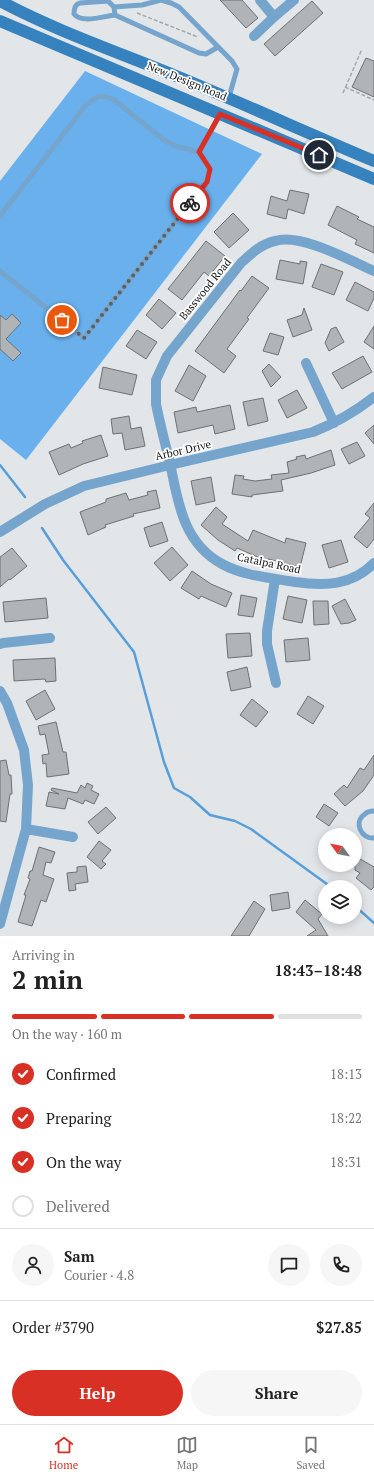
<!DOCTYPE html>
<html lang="en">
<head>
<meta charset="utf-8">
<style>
	:root { --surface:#fff; --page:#f6f6f6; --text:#222; --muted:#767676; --line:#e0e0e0; --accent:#d93025 }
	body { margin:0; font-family:"PT Serif",serif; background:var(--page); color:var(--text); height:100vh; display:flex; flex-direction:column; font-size:15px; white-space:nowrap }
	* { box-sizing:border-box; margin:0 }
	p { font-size:13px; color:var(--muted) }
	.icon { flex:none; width:22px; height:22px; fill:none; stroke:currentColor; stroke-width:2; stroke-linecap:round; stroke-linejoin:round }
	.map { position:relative; height:936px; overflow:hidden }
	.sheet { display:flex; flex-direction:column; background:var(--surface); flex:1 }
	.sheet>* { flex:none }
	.needle { width:26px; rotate:303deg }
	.controls { position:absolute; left:318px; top:828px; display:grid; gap:8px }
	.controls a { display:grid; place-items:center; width:44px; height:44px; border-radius:50%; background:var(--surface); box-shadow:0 2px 10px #0003; font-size:20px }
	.pin { position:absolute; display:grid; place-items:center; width:34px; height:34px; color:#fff; margin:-17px; border:2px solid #fff; border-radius:50%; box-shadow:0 1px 4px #0007 }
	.courier { position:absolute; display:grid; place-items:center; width:40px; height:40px; margin:-20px; border:3px solid #d93025; border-radius:50%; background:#fff; color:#222; box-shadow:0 1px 5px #0007 }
	.headline em { font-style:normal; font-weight:700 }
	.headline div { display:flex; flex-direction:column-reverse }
	.headline { display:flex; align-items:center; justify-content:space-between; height:68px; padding:0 12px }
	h1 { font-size:26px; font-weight:700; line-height:30px }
	.bar { display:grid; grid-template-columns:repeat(4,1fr); gap:6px 4px; align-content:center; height:48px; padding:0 12px }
	.bar i { height:5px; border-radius:3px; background:var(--line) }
	.bar .active { background:var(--accent) }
	.bar p { grid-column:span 4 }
	.line { display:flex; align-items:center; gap:10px; padding:0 12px; border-top:1px solid var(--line) }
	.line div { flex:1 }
	.round { display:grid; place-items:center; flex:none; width:42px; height:42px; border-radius:21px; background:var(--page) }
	ol { padding:0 12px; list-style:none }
	li { display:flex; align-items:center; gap:12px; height:44px }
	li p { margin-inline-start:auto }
	li .icon { padding:4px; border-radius:50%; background:var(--accent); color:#fff; stroke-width:4 }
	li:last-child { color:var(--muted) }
	li i { width:22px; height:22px; border:2px solid var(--line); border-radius:50% }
	.primary-button { display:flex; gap:8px; margin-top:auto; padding:8px 12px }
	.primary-button a { flex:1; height:46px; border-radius:24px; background:var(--accent); color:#fff; font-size:16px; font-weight:700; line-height:46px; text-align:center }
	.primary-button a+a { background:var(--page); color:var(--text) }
	.menu { display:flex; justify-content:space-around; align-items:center; height:56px; border-top:1px solid var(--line); background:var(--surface); font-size:11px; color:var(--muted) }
	.menu a { display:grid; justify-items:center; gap:2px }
	.menu .active { color:var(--accent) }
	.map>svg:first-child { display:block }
</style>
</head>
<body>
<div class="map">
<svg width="374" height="936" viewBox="0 0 374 936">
	<rect width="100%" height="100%" fill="#e3e6e9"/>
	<path fill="#69b0ed" d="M85,71L262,154L26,460L0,439V181Z"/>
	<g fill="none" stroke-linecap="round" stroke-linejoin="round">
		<path stroke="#579fda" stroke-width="2.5" d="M0,465L25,497
			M42,528L63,560L134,652L164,762L174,788L190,797L210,815L235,821L251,829L331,887
			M355,906L374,923"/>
	</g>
	<path fill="#b1b4b7" stroke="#6e7173" d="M220,0H242L258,18L246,28Z
		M312,1L323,13L275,56L264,44Z
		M366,58L374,61V97L352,87Z
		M290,190L309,194L304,214L288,209L286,219L267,214L271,196L287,201Z
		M337,206L359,217L357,219L374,227V253L355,244L357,240L328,225Z
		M233,213L249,230L229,248L214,232Z
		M206,241L225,256L209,276L204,272L182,300L168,289Z
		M280,260L300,264V261L307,262L303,284L276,279Z
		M321,264L343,272L334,295L312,287Z
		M252,276L269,288L247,318L249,319L227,349L236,356L224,373L195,351L240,290L241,291Z
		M355,282L374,292V298L368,311L346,300Z
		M159,299L176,313L162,329L146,315Z
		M304,308L312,330L293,337L287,320L302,315Z
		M12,314L21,323L6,339L21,353L13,361L0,349V315L6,320Z
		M374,326V349L364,342Z
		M336,327L344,342L329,351L325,343L331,329Z
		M137,330L157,342L146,359L126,346Z
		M270,333L284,337L278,355L263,351Z
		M363,356L372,372L342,389L332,373Z
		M269,364L281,377L271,387L262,371Z
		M189,365L206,376L193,401L175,391Z
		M103,367L137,375L132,395L99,388Z
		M297,390L307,408L287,418L278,400Z
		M263,398L268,421L248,426L243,402Z
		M230,405L235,429L215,434L213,425L178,433L174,412L196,407L197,412Z
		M129,416L131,429L141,427L145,446L125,450L122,433L113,434L111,419Z
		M374,425V444L365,433Z
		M101,435L108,456L83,464L59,475L49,452L69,444L71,448L83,443L82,441Z
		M357,442L365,456L349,464L341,449Z
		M331,450L335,465L311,473L281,480L283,491L252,495V497L232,494L235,475L244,476L243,479L255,481L272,479L271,475L289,473L287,462L297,459L296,457L305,455L306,459Z
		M211,477L215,501L196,505L191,481Z
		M156,490L160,508L133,514L134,516L105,525L106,527L88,535L80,512L106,502V499L126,493L129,500L148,495L147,492Z
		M374,503V539L367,548L354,537L370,518L365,514Z
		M216,507L227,517L222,524L248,541L253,530L285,543L286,538L306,543L300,567L268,559L267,561L237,548L235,551L218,540L201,525Z
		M162,522L168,541L150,547L144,528Z
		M341,540L348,562L329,568L322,545Z
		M172,547L188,565L170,581L154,563Z
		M12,548L27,566L10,580L9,579L0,587V557Z
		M192,571L211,584L232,593L226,607L201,596L199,599L181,588Z
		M241,595L257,598L253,617L238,615Z
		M288,596L307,600L302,623L283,619Z
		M46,598L48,618L5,622L3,602Z
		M345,599L356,620L349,623L341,624L332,606Z
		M313,601H328L329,624L314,625Z
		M250,633L252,656L228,658L226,634Z
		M308,638L310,660L286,662L284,640Z
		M55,658L56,681L46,682L45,679L14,681L13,660Z
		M247,667L251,687L231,691L227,672Z
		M45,690L55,709L36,720L26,701Z
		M308,696L324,706L313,724L297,714Z
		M252,699L268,712L256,727L240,715Z
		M56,722L63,752H66L69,774L47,777L46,763L43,764L42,755L49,754L45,734L40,735L38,726Z
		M374,755V775L363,791L345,806L334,794L344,785L347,788L360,768L364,770Z
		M6,760L9,775H11L12,794H10L6,822L0,821V761Z
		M87,783L93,786L91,790L99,794L94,804L85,800L83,804L68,798L65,809L46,806L49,792L59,794L51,790L52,788L77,793L81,785L85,788Z
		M324,804L338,813L329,826L316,817Z
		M106,807L116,818L98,834L88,822Z
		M99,841L111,850L102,861L106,864L101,869L87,857Z
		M39,847L55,852L51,863L46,862L43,875L54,879L46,902L41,900L32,926L18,922L26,895H24L30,879L28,878L30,871H32Z
		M355,856L374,867V887L371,890L356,878L360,873L355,870Z
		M86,866L88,882L75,884L76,890L69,891L67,873L77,872V867Z
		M288,892L290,908L272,911L270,895Z
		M305,900L322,914L318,919L328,936H307L316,930L296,912Z
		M254,901L265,909L249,936H231Z"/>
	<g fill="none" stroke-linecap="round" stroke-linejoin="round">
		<path stroke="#a5a7aa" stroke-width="1.5" stroke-dasharray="4 2" stroke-linecap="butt" d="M137,13L198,37
			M345,87L374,100
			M343,93L362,49"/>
		<path stroke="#75a4cd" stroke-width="5" d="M114,7L108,1L80,3C75,4 74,9 74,14C82,24 104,16 115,15
			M218,47L206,54L199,53L115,15L114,7L142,5L161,0L171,3L179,7L232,61L237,69L229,97
			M0,216L86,105C97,96 99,94 113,99L164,140L175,146L199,152
			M0,271L84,338L207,181L210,169L199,152L220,115
			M374,811C371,811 367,812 365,814C353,822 361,839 374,838"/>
		<path stroke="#75a4cd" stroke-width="10" d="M274,17L294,0
			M254,36L274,17L260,0
			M374,271C349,260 301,233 275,241C261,244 251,254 241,263L167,356L156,380V404C160,424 165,443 170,463C178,502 183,543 222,564C244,576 271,578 295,582C324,586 352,586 374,563
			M306,363L334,423
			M0,532L45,504L84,486L170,465L313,432C336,423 355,412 374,397
			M275,579L267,631V644L276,683
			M0,644L3,643L50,638
			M0,691L7,703L24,750L28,785L26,829L0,924
			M26,829L73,837"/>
		<path stroke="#3682be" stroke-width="12" d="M0,1C58,32 121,53 181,78C246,105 310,134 374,161
			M0,21L59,46L374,179"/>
	</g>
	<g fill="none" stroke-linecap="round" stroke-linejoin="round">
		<path stroke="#5e5f61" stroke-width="4" stroke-dasharray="0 7.2" d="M62,320L84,338L190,203"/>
		<path stroke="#d93025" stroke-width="5" d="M190,203L207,182L210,169L199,152L220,114L319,155"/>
	</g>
	<g text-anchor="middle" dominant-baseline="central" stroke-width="3.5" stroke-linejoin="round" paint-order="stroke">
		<g font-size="11" fill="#161718" stroke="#fff">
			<text transform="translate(187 81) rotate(22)">New Design Road</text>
			<text transform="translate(205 289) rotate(-51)">Basswood Road</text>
			<text transform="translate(183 450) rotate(-13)">Arbor Drive</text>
			<text transform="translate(269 563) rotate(12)">Catalpa Road</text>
		</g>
	</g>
</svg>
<div class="controls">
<a><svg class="needle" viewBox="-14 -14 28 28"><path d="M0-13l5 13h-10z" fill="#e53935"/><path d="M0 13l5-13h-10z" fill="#767676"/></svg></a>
<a><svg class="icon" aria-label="layers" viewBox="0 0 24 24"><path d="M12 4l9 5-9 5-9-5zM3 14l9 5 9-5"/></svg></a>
</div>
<div class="pin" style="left:62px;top:320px;background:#ea580c"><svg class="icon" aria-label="bag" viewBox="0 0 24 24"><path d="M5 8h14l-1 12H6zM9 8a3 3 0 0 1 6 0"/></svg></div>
<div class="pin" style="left:319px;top:155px;background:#1f2937"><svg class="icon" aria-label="home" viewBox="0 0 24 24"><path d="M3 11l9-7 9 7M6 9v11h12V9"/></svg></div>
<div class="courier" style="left:190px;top:203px"><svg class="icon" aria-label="bike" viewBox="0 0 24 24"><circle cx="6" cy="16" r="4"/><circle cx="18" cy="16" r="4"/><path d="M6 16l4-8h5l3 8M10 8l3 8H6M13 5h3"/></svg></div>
</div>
<section class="sheet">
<div class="headline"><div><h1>2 min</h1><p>Arriving in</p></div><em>18:43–18:48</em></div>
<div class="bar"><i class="active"></i><i class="active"></i><i class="active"></i><i></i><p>On the way · 160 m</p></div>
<ol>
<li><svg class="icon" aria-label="check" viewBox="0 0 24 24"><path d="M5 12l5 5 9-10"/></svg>Confirmed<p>18:13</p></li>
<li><svg class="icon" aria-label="check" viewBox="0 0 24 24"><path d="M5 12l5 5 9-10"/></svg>Preparing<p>18:22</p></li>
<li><svg class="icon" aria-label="check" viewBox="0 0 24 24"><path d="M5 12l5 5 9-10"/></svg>On the way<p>18:31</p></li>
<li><i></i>Delivered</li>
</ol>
<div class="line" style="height:72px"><a class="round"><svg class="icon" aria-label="person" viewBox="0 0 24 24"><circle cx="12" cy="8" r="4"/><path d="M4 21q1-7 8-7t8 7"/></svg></a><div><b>Sam</b><p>Courier · 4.8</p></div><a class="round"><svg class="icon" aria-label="chat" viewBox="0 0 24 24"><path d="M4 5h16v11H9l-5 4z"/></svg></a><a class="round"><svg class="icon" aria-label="phone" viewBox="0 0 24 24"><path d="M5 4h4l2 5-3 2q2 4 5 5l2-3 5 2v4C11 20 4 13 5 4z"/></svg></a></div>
<div class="line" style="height:52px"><div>Order #3790</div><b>$27.85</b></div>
<div class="primary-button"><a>Help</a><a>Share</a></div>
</section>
<nav class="menu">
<a class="active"><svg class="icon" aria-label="home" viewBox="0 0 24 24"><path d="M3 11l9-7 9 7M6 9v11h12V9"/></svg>Home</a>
<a><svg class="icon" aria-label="map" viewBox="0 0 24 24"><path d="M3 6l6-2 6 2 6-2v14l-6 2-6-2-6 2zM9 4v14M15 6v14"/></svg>Map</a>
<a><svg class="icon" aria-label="saved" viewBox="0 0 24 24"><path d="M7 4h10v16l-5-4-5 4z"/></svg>Saved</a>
</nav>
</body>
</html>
